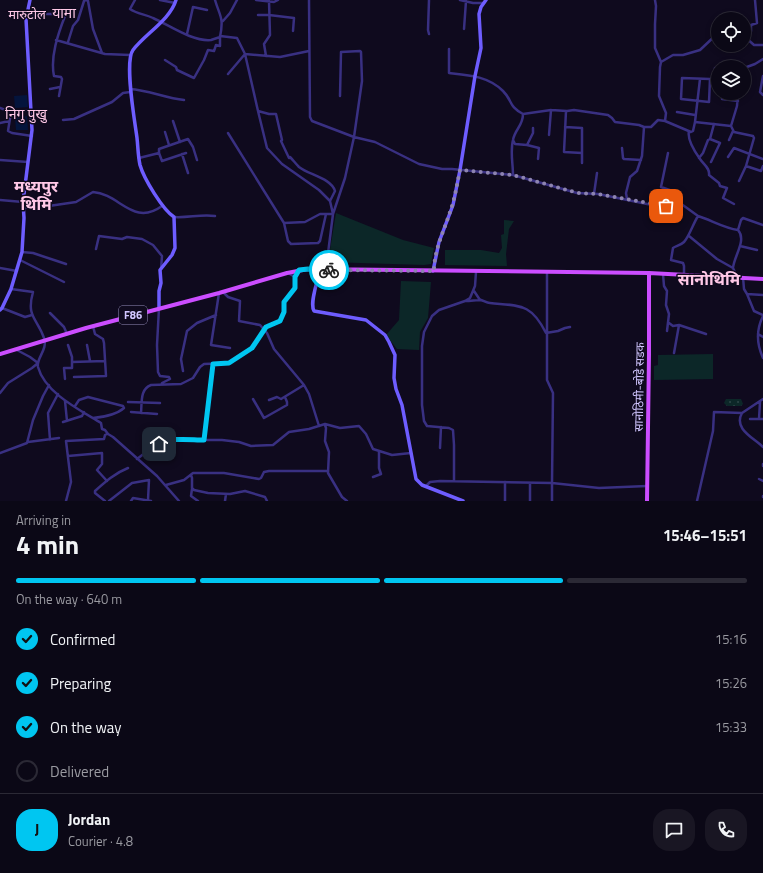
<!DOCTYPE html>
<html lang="en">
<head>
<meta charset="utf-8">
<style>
	:root { --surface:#0b0816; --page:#191623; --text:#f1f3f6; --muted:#9a9aa1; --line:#2b2935; --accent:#00c6f1 }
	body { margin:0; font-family:"Titillium Web","Noto Sans Devanagari",sans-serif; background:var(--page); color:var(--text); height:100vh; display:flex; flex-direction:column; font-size:15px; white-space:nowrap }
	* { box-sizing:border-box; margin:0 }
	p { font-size:13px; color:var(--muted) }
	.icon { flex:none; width:22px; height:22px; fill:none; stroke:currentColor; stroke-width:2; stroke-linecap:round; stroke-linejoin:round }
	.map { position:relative; height:501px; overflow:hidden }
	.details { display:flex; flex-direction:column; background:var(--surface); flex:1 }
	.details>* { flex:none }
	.controls { position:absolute; left:711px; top:12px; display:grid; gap:8px }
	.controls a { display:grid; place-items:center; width:40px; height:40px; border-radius:50%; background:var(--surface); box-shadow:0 2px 6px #0003,0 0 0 1px var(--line); font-size:20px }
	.pin { position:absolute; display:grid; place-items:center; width:34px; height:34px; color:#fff; margin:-17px; border-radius:8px; box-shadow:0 2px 6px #0006 }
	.courier { position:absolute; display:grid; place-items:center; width:40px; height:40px; margin:-20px; border:3px solid #00c6f1; border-radius:50%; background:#fff; color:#222; box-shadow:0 1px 5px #0007 }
	.overview em { font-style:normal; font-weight:700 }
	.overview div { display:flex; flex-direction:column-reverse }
	.overview { display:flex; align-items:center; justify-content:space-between; height:68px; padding:0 16px }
	h1 { font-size:26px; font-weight:700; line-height:30px }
	.bar { display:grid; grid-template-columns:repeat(4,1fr); gap:6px 4px; align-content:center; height:48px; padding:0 16px }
	.bar i { height:5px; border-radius:3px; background:var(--line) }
	.bar .selected { background:var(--accent) }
	.bar p { grid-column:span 4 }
	.line { display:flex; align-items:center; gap:10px; padding:0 16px; border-top:1px solid var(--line) }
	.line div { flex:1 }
	.round { display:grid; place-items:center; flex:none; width:42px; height:42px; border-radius:16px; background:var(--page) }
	ol { padding:0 16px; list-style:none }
	li { display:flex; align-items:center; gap:12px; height:44px }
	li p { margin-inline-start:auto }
	li .icon { padding:4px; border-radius:50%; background:var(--accent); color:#111; stroke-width:4 }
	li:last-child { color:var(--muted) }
	li i { width:22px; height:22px; border:2px solid var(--line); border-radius:50% }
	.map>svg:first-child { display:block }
</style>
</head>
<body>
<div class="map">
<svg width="763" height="501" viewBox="0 0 763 501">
	<defs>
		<pattern id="grass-dots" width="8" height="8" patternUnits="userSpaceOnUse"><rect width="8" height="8" fill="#0c2728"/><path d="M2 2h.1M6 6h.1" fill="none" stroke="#2e4548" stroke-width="1.8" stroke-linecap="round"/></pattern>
	</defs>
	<rect width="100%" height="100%" fill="#0f0a1e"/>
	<path fill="url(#grass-dots)" d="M726,399H741L743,404L741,406H727L724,403Z"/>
	<path fill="#0c2728" d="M336,213L403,240L434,248L431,264L424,265L328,262Z
		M504,220L514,221L509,229L506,254L507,266L445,265V250H481L499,253L502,248L501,235L504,234Z
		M401,281L431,282L428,318L420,332L419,350L397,349L386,335L399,320Z
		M713,354V379L654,380V366L658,365V355Z"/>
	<path fill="#04143c" d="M27,95L28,107L15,108L14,96Z
		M27,116L28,130H16L15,118Z"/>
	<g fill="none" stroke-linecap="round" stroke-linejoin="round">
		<path stroke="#393082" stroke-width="2.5" d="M135,0L130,9C137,14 145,14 153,18C169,25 193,42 211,40C214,39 217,38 220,37C224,17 220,17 215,0
			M160,0L175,3
			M256,0L274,2L278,0
			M309,0L310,117L312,121L354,137L375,142L419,164L442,169H452L513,175L577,193L598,194L652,205L670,206L680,203L698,216C693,224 689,237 684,242C681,245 676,246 673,248L671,260L683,263L684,266V275
			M460,0L473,3H484
			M655,0L656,6L655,24V48L661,62L660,67L659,96L666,113L665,121
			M27,14H54L66,12
			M258,15H269L294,18L293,31
			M223,21L230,13L237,0
			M464,29L466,1
			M187,34L193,7L207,10
			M429,34L428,30L429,0
			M220,36L237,38L245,54L280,57L309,51
			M744,36L754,45H763
			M56,40L105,54L130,55
			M748,40L751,31V25L757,23L755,0
			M68,42L73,26L78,20L84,1L86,0L88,1L93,29L102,53
			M449,49V73C468,75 488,76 503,91C513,101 508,106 523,114C523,126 515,129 513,140C510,151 513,164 513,175
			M245,54L258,111L269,114H276L282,140L281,141L289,158L290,157C293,160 296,164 299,167C309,175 331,178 335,191L330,201L333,214H320L305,222L284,223
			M266,56L264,44L270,35L269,1
			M165,60L176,67L177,70L194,78L204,60L208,50L214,51L216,45L220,46V37
			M661,62L673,55H683L700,50L718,33
			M744,68L755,64L763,59
			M228,74L245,54
			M763,76L760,92L763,95
			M710,79L709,102L681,99L682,78L710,79L714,77L715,68H718
			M50,89L60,87
			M130,89C148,90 165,98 184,100
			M722,93V99L738,101
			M59,96L62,79L61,77L54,76C50,57 58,34 65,16
			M0,108L11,112L31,110
			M258,111L267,148L282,164L319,190L330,201
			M566,111L564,152L582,153
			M11,112L8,131L12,133L32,136
			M677,112L695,115
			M523,114L551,110L567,111L574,110L608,115L612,118L615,122L639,125L644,127
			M63,120L74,119L112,102L123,93L130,92
			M173,121L180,142
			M695,122L700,79
			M0,123L9,121
			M731,126L734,132L753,136L754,138L746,166L739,181
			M565,127L582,128V163
			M689,131C687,139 695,152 700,159C704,165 710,168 709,175L719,183L720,186L727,188L723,198L734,204
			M165,132L169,145
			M228,133L284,223L288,241L291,244L318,243L320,241L326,214
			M549,135L551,110
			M710,139L720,143L711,162
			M513,140L515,144L527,145L533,133V128
			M729,140L733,131
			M527,145L539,148L538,159
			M622,148L623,158L624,159L641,160
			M159,153V149L188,139L193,147L197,160
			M668,153L661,187L678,193L675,205
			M182,154L188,173
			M728,157L734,148L763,159
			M139,158L159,153L162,161L186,153
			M699,158L703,153L708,140L710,139L714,124
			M0,160L28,162
			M746,166L761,171L763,166
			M594,194L597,173
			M627,199L626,193L630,177L637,171L642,156L644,127H651L658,120L665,121L691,132L693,131L695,122L731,126L737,106L738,93
			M0,200L23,202
			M23,208L42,207L76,202L93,192C120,194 133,227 162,206
			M698,216C711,220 724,228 738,230L741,220L743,218L763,225
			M174,217C188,218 201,214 215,216
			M689,236L717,259L733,268L737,277
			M740,246L757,250
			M96,249L99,236L122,239L127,237L142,239L153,245L162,256L161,269
			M22,252L33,253L66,264
			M20,260L64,282
			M0,268L17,271
			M733,268C734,256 747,240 738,230
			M326,269L333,214L345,178L354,137L362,81L361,52L360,51L341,52L340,96
			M547,272V380L553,393L552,483L599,488L647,486
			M663,274L664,286L667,291L666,305L669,314L667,331
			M743,277L744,289L747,294L763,295
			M11,289L33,292C26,317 37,318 44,338C48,350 36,358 38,367C45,393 80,410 101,423L102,429L105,430L108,434L113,437L157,476L179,501
			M474,291L480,300
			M223,292L228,297L240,301L239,321L260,325L267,333L274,349L304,385L309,394L319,426
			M219,293L211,345L230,348
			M747,294L754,311L763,315
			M466,301C470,301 477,300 481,300C484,301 487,303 490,303C520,306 531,303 546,333L558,331L565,328L570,327
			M2,308L25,317L32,315
			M159,308L157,345L158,372L160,376L169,377L170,379L162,383
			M50,313L64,327L67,334
			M763,316C756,330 757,345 763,358
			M669,323L673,326L679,325L706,334
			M758,334L763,337
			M87,345L90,361
			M674,353L679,325
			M72,362L105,361
			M183,371L181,359L187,331L197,323L216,315
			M74,377L106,376L104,343L103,339L95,334L93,326
			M65,379L64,368H72V357L68,345
			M0,393L8,383L32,368L38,363L30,357L15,349
			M253,399L264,418L287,405V402L285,397
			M269,400L277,397L281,399L304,385
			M65,401L67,421
			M128,402L160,403
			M760,402L759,419H763
			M75,406L79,400L88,397L123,406L124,408C116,415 104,417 93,418
			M131,412L157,414
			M141,413C142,402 140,389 151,385L181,384L193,378L200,367L204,364L229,363L252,348L266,327L280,321L284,312V301C291,293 298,288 295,277L288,273
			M742,413C733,429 754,438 763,447
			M750,419H759
			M63,422L82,416L84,412
			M325,425L326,428L325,441L329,452L328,473L342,497L347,501
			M50,440L48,413L58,394
			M204,440L213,364
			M28,442L59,438
			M440,448L441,427
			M0,453L27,443L33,420L43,396L49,385
			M68,456L102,453V464L97,470L107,481
			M137,459L154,446L165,442L178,440H222L239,442L251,446L273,445L289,432L309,429L325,424L340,428L359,426L366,434L373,449L392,455L411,453
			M763,464V466
			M191,475L192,478V488L194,490L208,493L230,494L245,491L265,497L267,501
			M373,477L381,474L379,468V452
			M759,479L763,481
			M454,481V445L453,430L449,428L427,426L424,421L422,405V346L424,332L432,316L439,310L465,301L470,298L475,286L476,272
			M166,485L184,480L193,473H224L259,479L261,478L264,472L269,471H328
			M426,486L430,482L440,481L552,483V501
			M192,489L191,496L198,501
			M763,497V496
			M66,501L71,482L66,441L104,439L105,435L107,434
			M105,501L95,493V491C105,482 115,473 128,468
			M109,501L132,483L149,480L148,500
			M131,501L133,498L151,501
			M225,501L226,494
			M505,501V482
			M530,501V483
			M697,501L713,431L714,412L742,413L763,399"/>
		<path stroke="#6e5dff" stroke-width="3.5" d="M319,269C319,280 309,302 314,311L366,320L385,335L389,342L395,355L394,378L396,389L402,405L416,479L422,485L463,501
			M433,271L439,242L453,205L460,170L475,76L481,48L479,14L481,7L486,0
			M159,308V291L161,283L160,270L172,255L175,248L174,217C163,210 144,179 140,165C138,156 138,147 137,138C135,122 124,62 133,50C145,34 170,20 176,0
			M0,310L2,308L11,289L22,252L24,218L23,202L32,130L26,19L30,0"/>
		<path stroke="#cb4dff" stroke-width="4" d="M0,354L86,328L219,293L287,273L308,269L649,273L763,279
			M647,501L649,354V273"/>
	</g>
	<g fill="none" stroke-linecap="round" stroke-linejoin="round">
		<path stroke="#8d84b0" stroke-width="4" stroke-dasharray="0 7.2" d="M329,270L434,271C434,250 444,231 450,212C455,198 457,184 460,170L513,175L578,193L598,194L666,206"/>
		<path stroke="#00c6f1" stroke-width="5" d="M159,444C172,437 190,440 204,440L213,364L229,363L252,348L266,327L280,321L284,312V302L295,288V277L299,270L308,269L329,270"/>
	</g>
	<g text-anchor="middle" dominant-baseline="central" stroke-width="3" stroke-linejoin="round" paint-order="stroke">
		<rect fill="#0f0a1e" stroke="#978ebc" stroke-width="1" x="119" y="306" width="28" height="18" rx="3"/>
		<g font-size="11" font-weight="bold" fill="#d1c6ff">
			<text x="133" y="315">F86</text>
		</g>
		<g font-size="12" fill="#d1c6ff" stroke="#0f0a1e">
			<text transform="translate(639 387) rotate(-89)">सानोठिमी-बोडे सडक</text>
		</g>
		<g font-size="13" fill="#ffc8e7" stroke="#0f0a1e">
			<text x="27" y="14">मारुटोल</text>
		</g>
		<g font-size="14" fill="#ffc8e7" stroke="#0f0a1e">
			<text x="64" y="12">यामा</text>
			<text x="26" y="113">निगु पुखु</text>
		</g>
		<g font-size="16" font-weight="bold" fill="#ffc8e7" stroke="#0f0a1e">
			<text x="36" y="186">मध्यपुर<tspan x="36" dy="18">थिमि</tspan></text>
			<text x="709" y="279">सानोथिमि</text>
		</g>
	</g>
</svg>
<div class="controls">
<a><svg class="icon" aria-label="locate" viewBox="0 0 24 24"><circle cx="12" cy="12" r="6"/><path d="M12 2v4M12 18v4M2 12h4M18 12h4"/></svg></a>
<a><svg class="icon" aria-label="layers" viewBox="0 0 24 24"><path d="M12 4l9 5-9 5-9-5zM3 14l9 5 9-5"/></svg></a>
</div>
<div class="pin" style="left:666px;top:206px;background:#ea580c"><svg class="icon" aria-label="bag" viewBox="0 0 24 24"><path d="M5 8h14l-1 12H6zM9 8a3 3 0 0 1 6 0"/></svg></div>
<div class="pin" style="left:159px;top:444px;background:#1f2937"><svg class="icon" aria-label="home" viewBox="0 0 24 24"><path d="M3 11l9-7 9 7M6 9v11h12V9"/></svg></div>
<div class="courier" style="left:329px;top:270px"><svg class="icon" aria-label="bike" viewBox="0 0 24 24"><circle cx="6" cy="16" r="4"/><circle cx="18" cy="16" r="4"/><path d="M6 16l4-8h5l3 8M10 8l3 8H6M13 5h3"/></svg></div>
</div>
<section class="details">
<div class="overview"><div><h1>4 min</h1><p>Arriving in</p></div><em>15:46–15:51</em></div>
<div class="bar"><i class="selected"></i><i class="selected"></i><i class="selected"></i><i></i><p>On the way · 640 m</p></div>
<ol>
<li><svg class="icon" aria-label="check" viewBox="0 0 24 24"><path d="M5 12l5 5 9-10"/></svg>Confirmed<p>15:16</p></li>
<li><svg class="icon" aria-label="check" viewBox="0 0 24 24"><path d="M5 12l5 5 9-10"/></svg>Preparing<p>15:26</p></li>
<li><svg class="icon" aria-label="check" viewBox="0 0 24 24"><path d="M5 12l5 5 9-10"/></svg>On the way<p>15:33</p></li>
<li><i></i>Delivered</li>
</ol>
<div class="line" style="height:72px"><b class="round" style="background:var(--accent);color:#111">J</b><div><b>Jordan</b><p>Courier · 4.8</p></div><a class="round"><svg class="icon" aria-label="chat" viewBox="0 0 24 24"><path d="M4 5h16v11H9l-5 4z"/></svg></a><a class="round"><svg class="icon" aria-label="phone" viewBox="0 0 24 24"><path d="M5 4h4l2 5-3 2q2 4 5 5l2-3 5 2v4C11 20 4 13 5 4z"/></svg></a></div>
</section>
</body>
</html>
